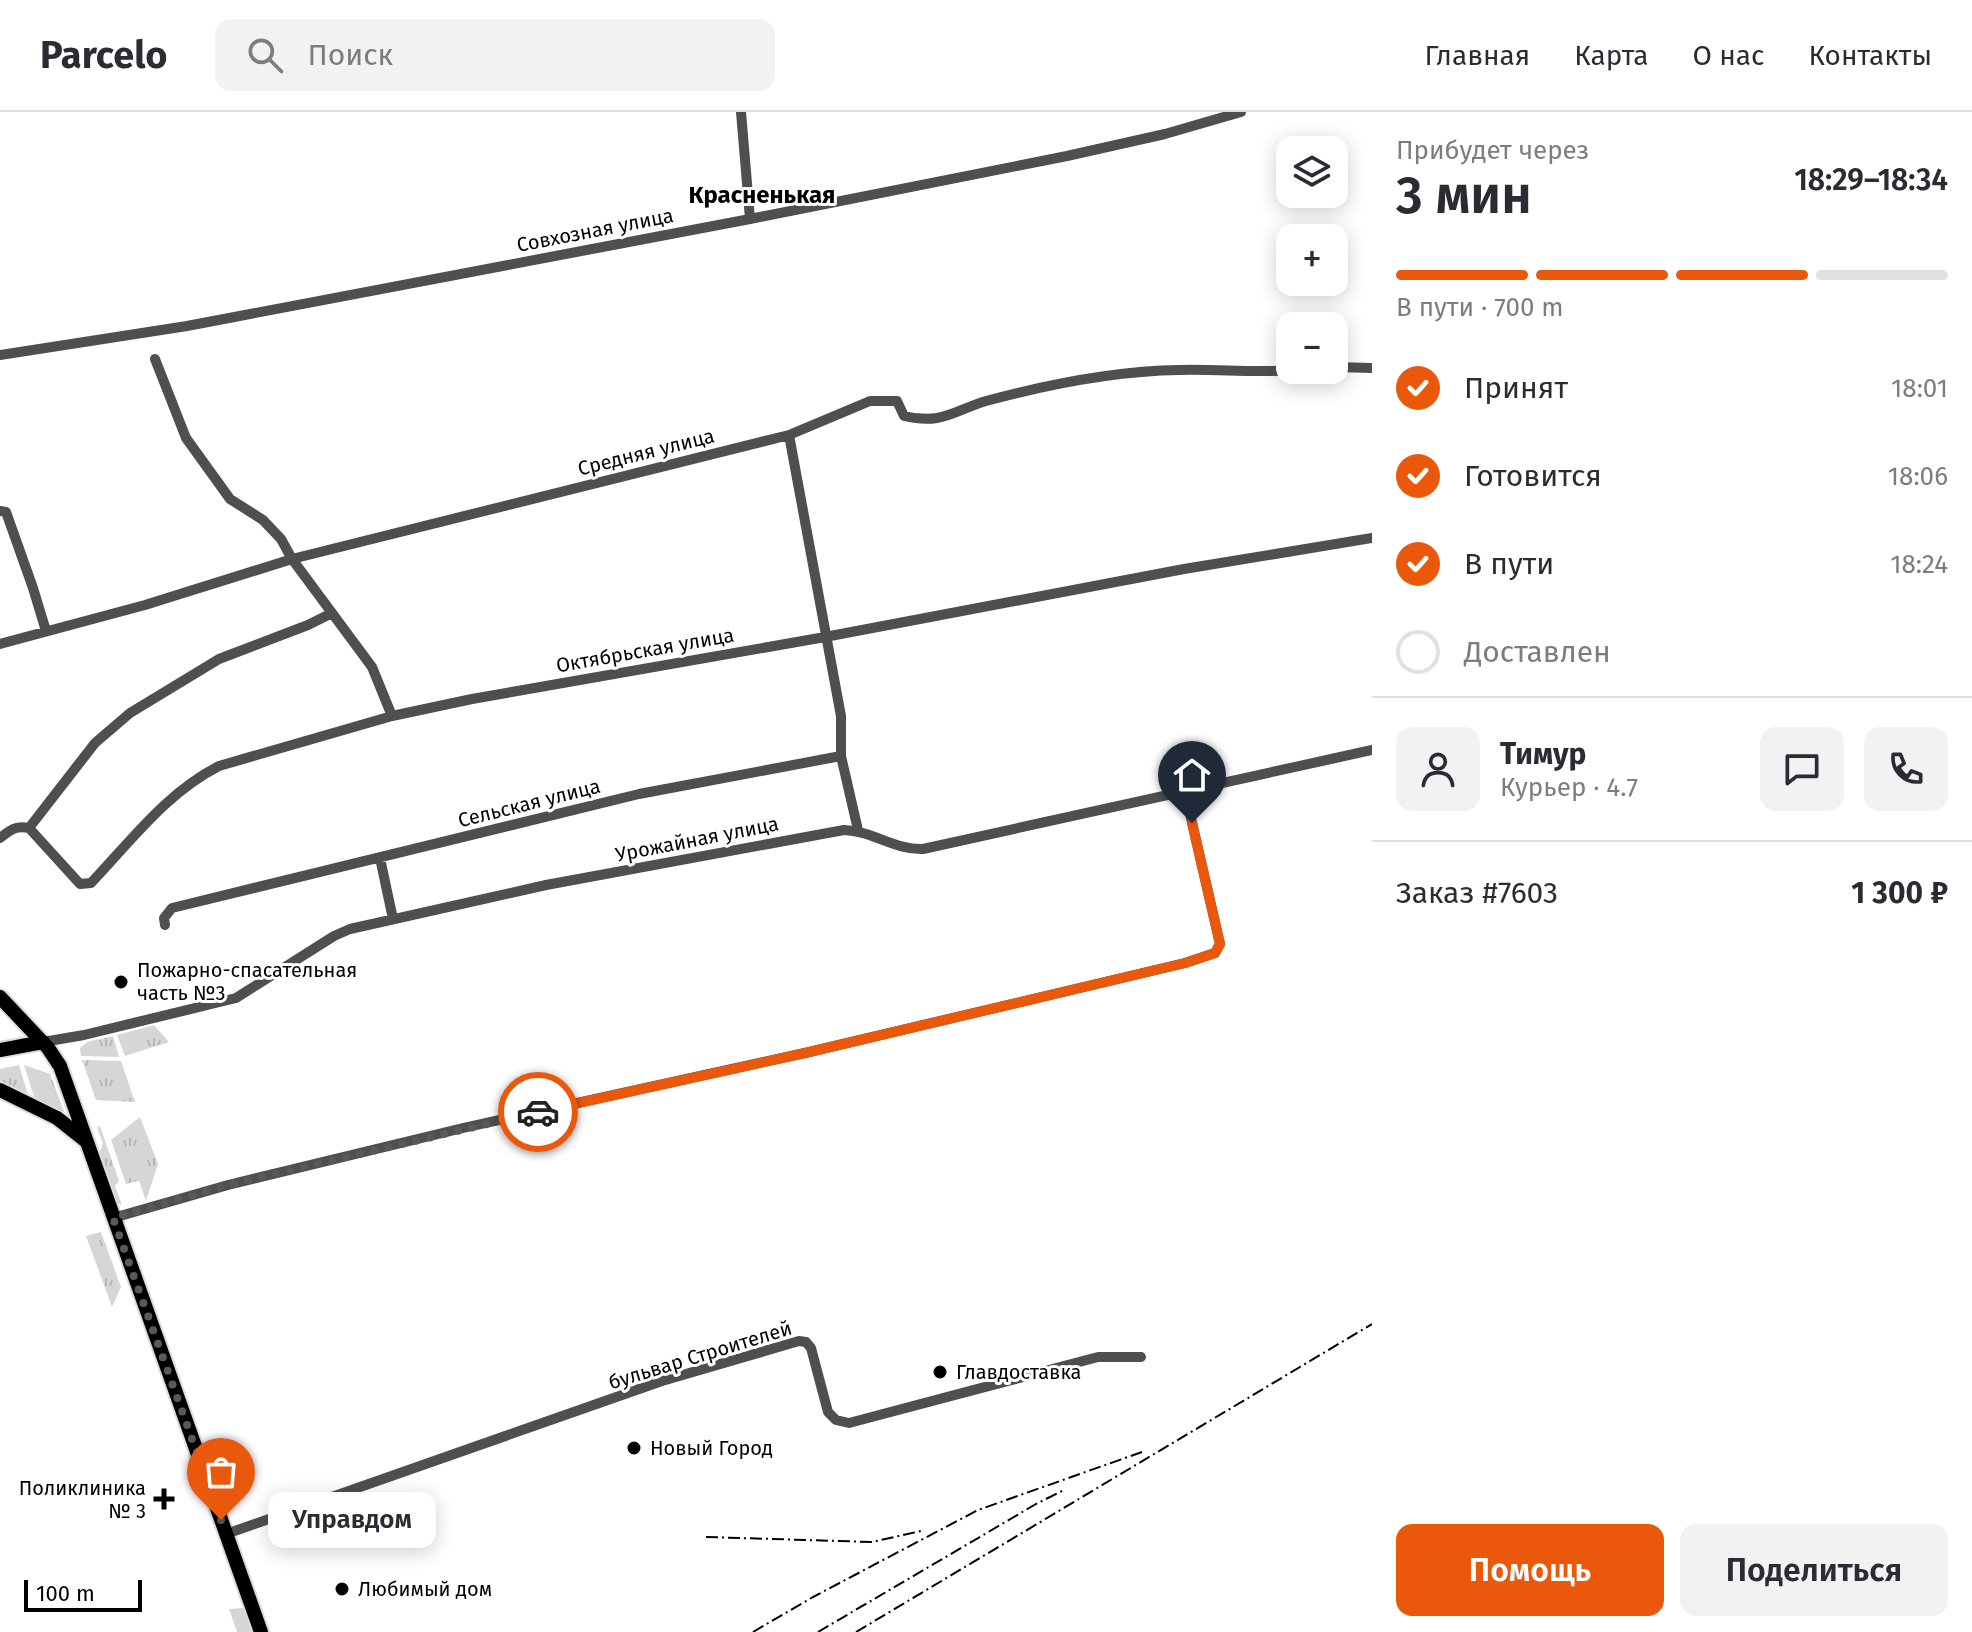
<!DOCTYPE html>
<html lang="ru">
<head>
<meta charset="utf-8">
<style>
	:root { --surface:#fff; --page:#f2f2f3; --text:#2b2b33; --muted:#7c7c81; --line:#e1e1e2; --accent:#ea580c }
	body { margin:0; font-family:"Fira Sans",sans-serif; background:var(--page); color:var(--text); height:100vh; display:flex; flex-direction:column; font-size:30px; white-space:nowrap }
	* { box-sizing:border-box; margin:0 }
	p { font-size:26px; color:var(--muted) }
	.icon { flex:none; width:44px; height:44px; fill:none; stroke:currentColor; stroke-width:2; stroke-linecap:round; stroke-linejoin:round }
	.map { position:relative; flex:1; overflow:hidden }
	.panel { display:flex; flex-direction:column; background:var(--surface); width:600px }
	.panel>* { flex:none }
	.controls { position:absolute; left:1276px; top:24px; display:grid; gap:16px }
	.controls a { display:grid; place-items:center; width:72px; height:72px; border-radius:16px; background:var(--surface); box-shadow:0 4px 20px #0003; font-size:40px }
	.scale { position:absolute; left:24px; bottom:20px; width:118px; box-sizing:border-box; padding-left:8px; border:4px solid #000; border-top:0; font-size:22px; line-height:28px; white-space:nowrap; color:#000; -webkit-text-stroke:6px #fff; paint-order:stroke }
	.pin { position:absolute; display:grid; place-items:center; width:68px; height:68px; color:#fff; margin:-82px -34px; border-radius:50% 50% 50% 0; rotate:-45deg; box-shadow:0 0 8px #0007 }
	.pin .icon { rotate:45deg }
	.courier { position:absolute; display:grid; place-items:center; width:80px; height:80px; margin:-40px; border:6px solid #ea580c; border-radius:50%; background:#fff; color:#222; box-shadow:0 2px 10px #0007 }
	.bubble { position:absolute; height:56px; border-radius:16px; background:var(--surface); box-shadow:0 4px 20px #0003; font-size:26px; font-weight:600; line-height:56px; text-align:center }
	.summary em { font-style:normal; font-weight:600 }
	.summary div { display:flex; flex-direction:column-reverse }
	.summary { display:flex; align-items:center; justify-content:space-between; height:136px; padding:0 24px }
	h1 { font-size:52px; font-weight:600; line-height:60px }
	.bar { display:grid; grid-template-columns:repeat(4,1fr); gap:12px 8px; align-content:center; height:96px; padding:0 24px }
	.bar i { height:10px; border-radius:6px; background:var(--line) }
	.bar .active { background:var(--accent) }
	.bar p { grid-column:span 4 }
	.line { display:flex; align-items:center; gap:20px; padding:0 24px; border-top:2px solid var(--line) }
	.line div { flex:1 }
	.round { display:grid; place-items:center; flex:none; width:84px; height:84px; border-radius:16px; background:var(--page) }
	ol { padding:0 24px; list-style:none }
	li { display:flex; align-items:center; gap:24px; height:88px }
	li p { margin-inline-start:auto }
	li .icon { padding:8px; border-radius:50%; background:var(--accent); color:#fff; stroke-width:4 }
	li:last-child { color:var(--muted) }
	li i { width:44px; height:44px; border:4px solid var(--line); border-radius:50% }
	.button { display:flex; gap:16px; margin-top:auto; padding:16px 24px }
	.button a { flex:1; height:92px; border-radius:16px; background:var(--accent); color:#fff; font-size:32px; font-weight:600; line-height:92px; text-align:center }
	.button a+a { background:var(--page); color:var(--text) }
	header { display:flex; align-items:center; gap:48px; box-sizing:border-box; height:112px; padding:0 40px; background:var(--surface); border-bottom:2px solid var(--line) }
	header strong { font-size:38px }
	nav { display:flex; gap:44px; margin-inline-start:auto; font-size:28px }
	.search { width:560px; height:72px; background:var(--page); display:flex; align-items:center; gap:20px; box-sizing:border-box; padding:0 28px; border-radius:16px; color:var(--muted); font-size:30px }
	main { display:flex; flex:1; min-height:0 }
	.map>svg:first-child { display:block }
</style>
</head>
<body>
<header>
<strong>Parcelo</strong>
<div class="search"><svg class="icon" aria-label="search" viewBox="0 0 24 24"><circle cx="10" cy="10" r="6"/><path d="M15 15l6 6"/></svg>Поиск</div>
<nav><a>Главная</a><a>Карта</a><a>О нас</a><a>Контакты</a></nav>
</header>
<main>
<div class="map">
<svg width="1372" height="1520" viewBox="0 0 1372 1520">
	<defs>
		<pattern id="grass-tufts" width="24" height="20" patternUnits="userSpaceOnUse" patternTransform="scale(2)"><rect width="24" height="20" fill="#d6d6d6"/><path d="M3 7l-1-3M5 7V3M7 7l1-3M15 17l-1-3M17 17v-4M19 17l1-3" fill="none" stroke="#b6b6b6"/></pattern>
	</defs>
	<rect width="100%" height="100%" fill="#fff"/>
	<path fill="url(#grass-tufts)" d="M154,913L169,930L125,944L117,923Z
		M113,924L119,945L81,944L80,936L87,930Z
		M82,948L121,949L135,990L96,988Z
		M19,953L29,986L0,973V957Z
		M24,953L50,962L66,1005L36,991Z
		M140,1005L158,1052L146,1089L139,1069L126,1072L111,1028Z
		M100,1014L119,1069L115,1074L122,1093L116,1091L99,1043L103,1032L97,1015Z
		M101,1120L121,1175L112,1195L86,1124Z
		M244,1496L252,1520H237L229,1497Z"/>
	<g fill="none" stroke-linecap="round" stroke-linejoin="round">
		<g stroke="#dbdbdb" stroke-width="18">
			<path id="major" d="M0,885L48,936L60,954L261,1520
				M0,938L43,930
				M0,978L57,1006L86,1029"/>
		</g>
		<path stroke="#4f4f4f" stroke-width="10" d="M741,0L750,107
			M0,243L187,214L750,107L1067,44L1165,22L1241,0
			M155,247L186,326L230,387L263,408L281,427L292,447L332,501
			M1334,255L1372,256
			M789,323L841,604V644
			M0,399L6,400L33,476L46,519
			M0,532L145,493L292,447L789,323L870,289H897L904,304C942,313 953,299 986,289C1049,272 1114,259 1179,258C1218,257 1257,261 1296,258
			M29,716L95,631L130,601L219,547L308,513L332,501L372,555L392,604
			M0,726C10,718 16,713 29,716L80,772L91,771C131,729 166,681 219,654L392,604L472,587L825,525L1184,457L1372,426
			M380,746L393,807
			M165,813L164,806L172,796L639,682L841,644L858,718
			M43,930L84,923L236,886L334,824L350,817L546,773L844,718C873,719 894,738 923,737L1372,638
			M113,1106L228,1073L463,1016L805,941L1185,851L1215,841L1220,832L1185,680
			M226,1422L662,1269L799,1229L806,1230L811,1236L828,1300L836,1308L849,1311L1098,1245H1141"/>
		<use href="#major" stroke="#000" stroke-width="14"/>
		<path stroke="#000" stroke-width="2" stroke-dasharray="12 4 2 4" stroke-linecap="butt" d="M706,1425L872,1430L921,1419
			M753,1520L813,1485L978,1398L1142,1340
			M818,1520L1036,1392L1064,1378
			M856,1520L1372,1212"/>
	</g>
	<g fill="none" stroke-linecap="round" stroke-linejoin="round">
		<path stroke="#595959" stroke-width="8" stroke-dasharray="0 14.4" d="M221,1408L113,1106L228,1073L538,1000"/>
		<path stroke="#ea580c" stroke-width="10" d="M538,1000L805,941L1185,851L1215,841L1220,832L1192,711"/>
	</g>
	<g fill="#000" stroke="#fff" stroke-width="3">
		<circle cx="121" cy="870" r="8"/>
		<circle cx="940" cy="1260" r="8"/>
		<circle cx="634" cy="1336" r="8"/>
		<path d="M160 1375h8v8h8v8h-8v8h-8v-8h-8v-8h8z"/>
		<circle cx="342" cy="1477" r="8"/>
	</g>
	<g text-anchor="middle" dominant-baseline="central" stroke-width="6" stroke-linejoin="round" paint-order="stroke">
		<g font-size="20" fill="#000" stroke="#fff">
			<text transform="translate(595 118) rotate(-11)">Совхозная улица</text>
			<text transform="translate(646 340) rotate(-14)">Средняя улица</text>
			<text transform="translate(645 538) rotate(-10)">Октябрьская улица</text>
			<text transform="translate(529 691) rotate(-14)">Сельская улица</text>
			<text transform="translate(697 727) rotate(-11)">Урожайная улица</text>
			<text transform="translate(700 1243) rotate(-17)">бульвар Строителей</text>
		</g>
		<g font-size="20" fill="#000" stroke="#fff" text-anchor="start">
			<text x="137" y="858">Пожарно-спасательная<tspan x="137" dy="23">часть №3</tspan></text>
			<text x="956" y="1260">Главдоставка</text>
			<text x="650" y="1336">Новый Город</text>
			<text x="146" y="1376" text-anchor="end">Поликлиника<tspan x="146" dy="23">№ 3</tspan></text>
			<text x="358" y="1477">Любимый дом</text>
		</g>
		<g font-size="24" font-weight="bold" fill="#000" stroke="#fff">
			<text x="762" y="83">Красненькая</text>
		</g>
	</g>
</svg>
<div class="controls">
<a><svg class="icon" aria-label="layers" viewBox="0 0 24 24"><path d="M12 4l9 5-9 5-9-5zM3 14l9 5 9-5"/></svg></a>
<a>+</a>
<a>−</a>
</div>
<div class="scale">100 m</div>
<div class="pin" style="left:221px;top:1408px;background:#ea580c"><svg class="icon" aria-label="bag" viewBox="0 0 24 24"><path d="M5 8h14l-1 12H6zM9 8a3 3 0 0 1 6 0"/></svg></div>
<div class="pin" style="left:1192px;top:711px;background:#1f2937"><svg class="icon" aria-label="home" viewBox="0 0 24 24"><path d="M3 11l9-7 9 7M6 9v11h12V9"/></svg></div>
<div class="courier" style="left:538px;top:1000px"><svg class="icon" aria-label="car" viewBox="0 0 24 24"><path d="M5 17H2v-5l4-1 3-4h7l3 4 3 1v5h-3M9 17h6M6 11h13"/><circle cx="7" cy="17" r="2"/><circle cx="17" cy="17" r="2"/></svg></div>
<div class="bubble" style="left:268px;top:1380px;width:168px">Управдом</div>
</div>
<section class="panel">
<div class="summary"><div><h1>3 мин</h1><p>Прибудет через</p></div><em>18:29–18:34</em></div>
<div class="bar"><i class="active"></i><i class="active"></i><i class="active"></i><i></i><p>В пути · 700 m</p></div>
<ol>
<li><svg class="icon" aria-label="check" viewBox="0 0 24 24"><path d="M5 12l5 5 9-10"/></svg>Принят<p>18:01</p></li>
<li><svg class="icon" aria-label="check" viewBox="0 0 24 24"><path d="M5 12l5 5 9-10"/></svg>Готовится<p>18:06</p></li>
<li><svg class="icon" aria-label="check" viewBox="0 0 24 24"><path d="M5 12l5 5 9-10"/></svg>В пути<p>18:24</p></li>
<li><i></i>Доставлен</li>
</ol>
<div class="line" style="height:144px"><a class="round"><svg class="icon" aria-label="person" viewBox="0 0 24 24"><circle cx="12" cy="8" r="4"/><path d="M4 21q1-7 8-7t8 7"/></svg></a><div><b>Тимур</b><p>Курьер · 4.7</p></div><a class="round"><svg class="icon" aria-label="chat" viewBox="0 0 24 24"><path d="M4 5h16v11H9l-5 4z"/></svg></a><a class="round"><svg class="icon" aria-label="phone" viewBox="0 0 24 24"><path d="M5 4h4l2 5-3 2q2 4 5 5l2-3 5 2v4C11 20 4 13 5 4z"/></svg></a></div>
<div class="line" style="height:104px"><div>Заказ #7603</div><b>1 300 ₽</b></div>
<div class="button"><a>Помощь</a><a>Поделиться</a></div>
</section>
</main>
</body>
</html>
